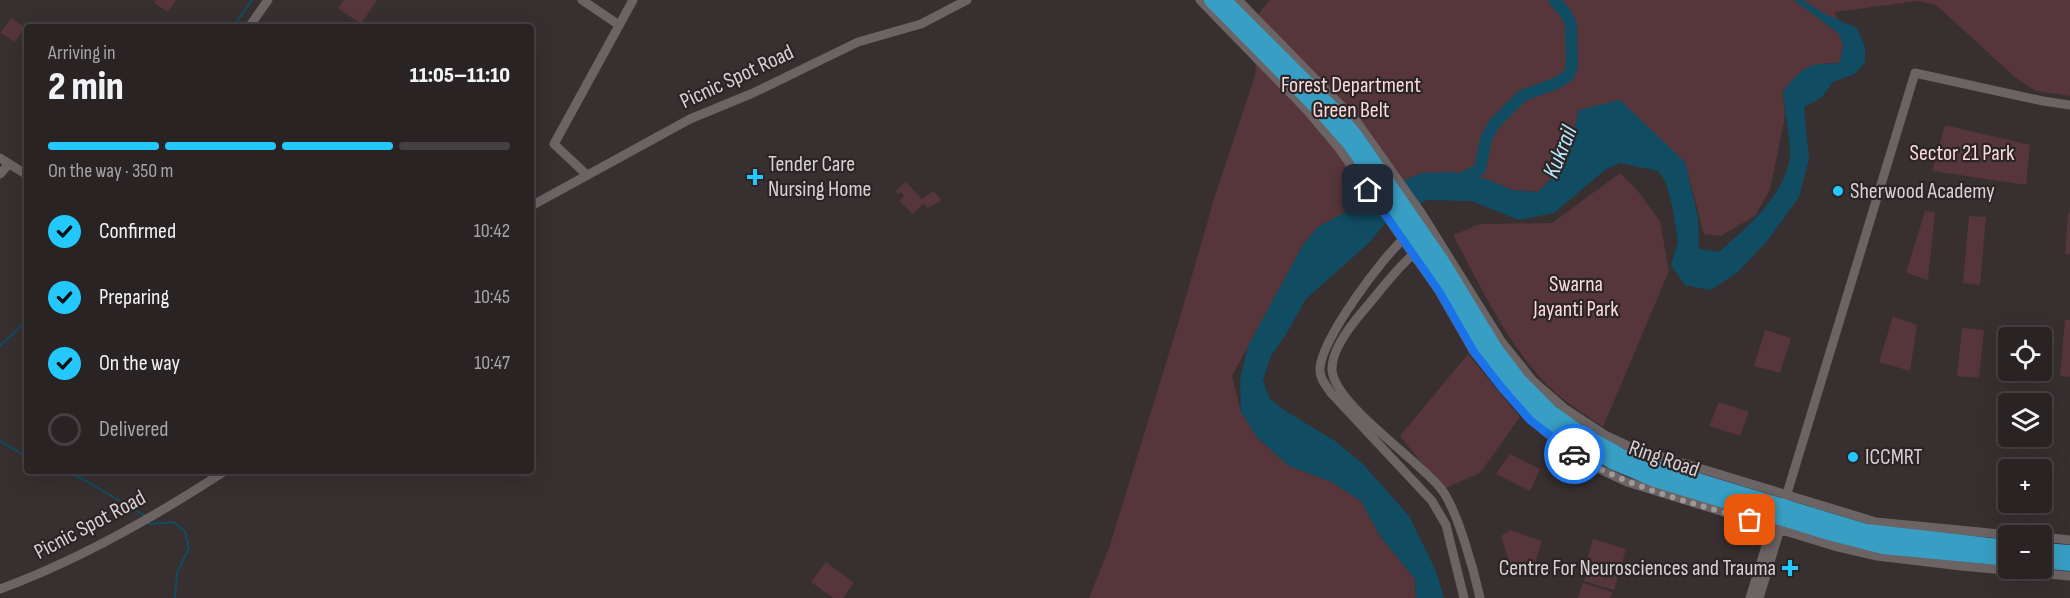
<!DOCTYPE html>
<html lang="en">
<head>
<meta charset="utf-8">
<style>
	:root { --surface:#292324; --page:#352f31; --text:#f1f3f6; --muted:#a5a4a6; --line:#454041; --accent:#23c9fe }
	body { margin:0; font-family:"Sofia Sans Condensed",sans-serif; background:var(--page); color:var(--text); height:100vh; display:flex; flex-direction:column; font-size:22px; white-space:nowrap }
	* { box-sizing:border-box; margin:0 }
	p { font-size:20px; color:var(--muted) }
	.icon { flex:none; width:33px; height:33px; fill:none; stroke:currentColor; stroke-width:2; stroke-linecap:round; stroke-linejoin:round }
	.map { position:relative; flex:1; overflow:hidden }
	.details { position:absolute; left:24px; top:24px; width:510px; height:450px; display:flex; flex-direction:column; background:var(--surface); border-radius:6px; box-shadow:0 6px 24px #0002,0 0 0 2px var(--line) }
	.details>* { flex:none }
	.buttons { position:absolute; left:1998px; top:327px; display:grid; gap:12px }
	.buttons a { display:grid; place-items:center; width:54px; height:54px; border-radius:6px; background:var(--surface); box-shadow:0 6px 24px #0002,0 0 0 2px var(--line); font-size:30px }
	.pin { position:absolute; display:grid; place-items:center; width:51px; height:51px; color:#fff; margin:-26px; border-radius:12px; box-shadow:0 3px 9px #0006 }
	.courier { position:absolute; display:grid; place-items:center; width:60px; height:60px; margin:-30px; border:4px solid #1a73e8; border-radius:50%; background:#fff; color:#222; box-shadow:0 2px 8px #0007 }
	.summary em { font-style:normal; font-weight:800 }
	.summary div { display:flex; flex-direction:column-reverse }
	.summary { display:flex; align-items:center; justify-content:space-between; height:102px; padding:0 24px }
	h1 { font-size:39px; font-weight:800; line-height:45px }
	.bar { display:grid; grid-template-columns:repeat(4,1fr); gap:9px 6px; align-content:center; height:72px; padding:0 24px }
	.bar i { height:8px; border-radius:4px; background:var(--line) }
	.bar .selected { background:var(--accent) }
	.bar p { grid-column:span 4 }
	ol { padding:0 24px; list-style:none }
	li { display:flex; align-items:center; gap:18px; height:66px }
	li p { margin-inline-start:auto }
	li .icon { padding:6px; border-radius:50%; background:var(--accent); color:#111; stroke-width:4 }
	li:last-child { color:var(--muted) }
	li i { width:33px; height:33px; border:3px solid var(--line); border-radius:50% }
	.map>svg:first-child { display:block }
</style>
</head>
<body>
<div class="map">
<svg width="2070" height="598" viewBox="0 0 2070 598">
	<rect width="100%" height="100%" fill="#372f30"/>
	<path fill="#56363b" d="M156,0H176L168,12L154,3Z
		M344,0H377L361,24L338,8Z
		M1270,0H2070V96L2036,91L2016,78L1936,5L1918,1L1835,12L1843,44L1840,63H1825L1783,91L1785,116L1770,190L1755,216L1721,236L1704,234L1685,162L1579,110L1567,162L1538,192L1512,190L1484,178L1423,173L1405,180L1318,227L1303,245L1232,376L1241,412L1257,437L1289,466L1332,482L1361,501L1380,536L1415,579L1416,598H1089L1109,548L1178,324L1214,199L1255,76L1259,13Z
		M11,18L25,27L15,42L1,33Z
		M1945,125L2030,145L2026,185L1932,171Z
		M1620,173L1637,190L1660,221L1669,271L1603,427C1588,416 1571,406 1557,394C1510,352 1483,290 1453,235L1480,224L1552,223Z
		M906,182L922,199L933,191L942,200L928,208L923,204L913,214L899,201L904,196L901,192L898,194L895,191Z
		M1925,211L1935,212L1928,280L1906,273Z
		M2068,213H2070V255L2065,254Z
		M1969,216L1986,217L1980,285L1963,283Z
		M1893,316L1917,325L1910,371L1879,362Z
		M2065,320H2070V377L2060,376Z
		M1962,328L1984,330L1979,378L1957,376Z
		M1765,330L1791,338L1780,373L1754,366Z
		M1468,354L1520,417L1480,473L1443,489L1400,436Z
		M1719,402L1749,412L1740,436L1709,426Z
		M1510,454L1540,469L1530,491L1496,474Z
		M1510,530L1542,541L1531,576L1512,570L1501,536Z
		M1593,539L1626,549L1620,571L1587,560Z
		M826,562L854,583L843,598H833L811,582Z
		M1589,564L1619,573L1614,590L1584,581Z
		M1583,583L1612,592L1610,598H1578Z"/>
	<path fill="#114d62" d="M1794,0H1803L1823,13L1857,28L1865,47V62L1855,74L1833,82L1821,98L1804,107L1809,159L1799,197L1768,240L1738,272L1711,290L1685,285L1671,265L1678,242L1673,210L1666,182L1658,171L1620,163L1606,169L1554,213L1519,220L1471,201L1427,200L1385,223L1371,241L1305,300L1288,331L1271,356L1263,380L1269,398L1284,410L1335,441L1363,464L1409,516L1436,571L1444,598H1416L1415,579L1380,536L1361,501L1332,482L1289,466L1257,437L1241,412L1240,380L1248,346L1303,245L1318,227L1405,180L1422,173L1453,172L1484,178L1512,190L1538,192L1567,162L1579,110L1620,100L1685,162L1698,217L1699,249L1719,252C1747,227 1785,196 1790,156C1791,142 1784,108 1783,91C1806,65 1805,64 1840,63L1843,44L1838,33Z"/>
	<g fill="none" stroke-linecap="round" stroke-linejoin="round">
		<path stroke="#114d62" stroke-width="2" d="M233,27L252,0
			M0,346L27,320
			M0,441L27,457
			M63,471L83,479L145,516
			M148,520L150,524L173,522L185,531L189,548L177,573L175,598"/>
		<path stroke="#114d62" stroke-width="12" d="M1456,182L1480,169L1486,139L1494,124L1522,96L1557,83L1568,76L1572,67L1571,24L1565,12L1554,0"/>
		<path stroke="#6b6364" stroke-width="9" d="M582,0L619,25
			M1200,0L1306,109L1338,147L1439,291L1474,352L1526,415L1562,446L1595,467L1627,482L1834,546L1877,556L1961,566L2070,576
			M1238,0L1357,122L1420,211L1501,341L1533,381L1564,408L1605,435L1633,448L1876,522L2021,536
			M249,27L268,0
			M0,158L27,175
			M0,174L9,164
			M587,175L554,144L633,0
			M531,206L690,119L753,93L858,42L921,24L967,0
			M1405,238C1382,257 1322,339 1320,368C1319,378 1326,385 1331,393L1432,501L1446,525L1464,598
			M1415,253C1398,266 1378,294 1363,311C1351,325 1331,350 1332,370C1334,404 1420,461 1442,490C1458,512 1474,571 1480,598
			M1785,500L1915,73L2043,101L2070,105
			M2042,537L2070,540
			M0,589C77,561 156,516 225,471
			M1750,598L1773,523
			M1759,598L1781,526"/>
		<path stroke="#389ec4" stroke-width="14" d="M1211,0L1326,117L1349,143L1430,260L1479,342L1505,380L1534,410L1569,438L1612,462L1655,480L1832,534L1883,547L2008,559
			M1224,0L1334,110L1355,135L1442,261L1495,348L1519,380L1551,412L1582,434L1620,455L1661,469L1866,531L2008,547
			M2042,550L2070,552
			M2042,561L2070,564"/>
	</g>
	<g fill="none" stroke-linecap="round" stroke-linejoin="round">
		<path stroke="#9e9899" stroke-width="6" stroke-dasharray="0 10.8" d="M1574,454C1627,488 1690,502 1750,520"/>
		<path stroke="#1a73e8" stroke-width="8" d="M1368,190L1439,291L1474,352L1502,388L1530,420L1574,454"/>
	</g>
	<g fill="#23c9fe" stroke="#2c2526" stroke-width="2">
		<path d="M752 168h6v6h6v6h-6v6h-6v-6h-6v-6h6z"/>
		<circle cx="1838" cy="191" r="6"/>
		<circle cx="1853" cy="457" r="6"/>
		<path d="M1787 559h6v6h6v6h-6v6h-6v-6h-6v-6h6z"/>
	</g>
	<g text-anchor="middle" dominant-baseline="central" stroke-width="4.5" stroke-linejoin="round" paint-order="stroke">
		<g font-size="22" fill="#d6d1d2" stroke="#2c2526">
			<text transform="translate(737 77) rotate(-25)">Picnic Spot Road</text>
			<text transform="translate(1664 459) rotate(19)">Ring Road</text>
			<text transform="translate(90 525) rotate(-28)">Picnic Spot Road</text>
		</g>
		<g font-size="22" fill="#fbd9dd" stroke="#2c2526">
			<text x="1351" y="85">Forest Department<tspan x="1351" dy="25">Green Belt</tspan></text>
			<text x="1962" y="153">Sector 21 Park</text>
			<text x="1576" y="284">Swarna<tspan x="1576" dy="25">Jayanti Park</tspan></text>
		</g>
		<g font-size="22" fill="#d6d1d2" stroke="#2c2526" text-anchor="start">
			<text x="768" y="164">Tender Care<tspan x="768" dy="25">Nursing Home</tspan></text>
			<text x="1850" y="191">Sherwood Academy</text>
			<text x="1865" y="457">ICCMRT</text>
			<text x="1776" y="568" text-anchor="end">Centre For Neurosciences and Trauma</text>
		</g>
		<g font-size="24" font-style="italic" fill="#b4e5fb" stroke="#2c2526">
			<text transform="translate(1560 152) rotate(-68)">Kukrail</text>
		</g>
	</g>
</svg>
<div class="buttons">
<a><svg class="icon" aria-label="locate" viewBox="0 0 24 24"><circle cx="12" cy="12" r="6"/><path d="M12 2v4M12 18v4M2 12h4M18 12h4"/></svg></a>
<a><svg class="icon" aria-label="layers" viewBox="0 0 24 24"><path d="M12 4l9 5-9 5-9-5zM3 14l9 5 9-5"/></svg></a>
<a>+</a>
<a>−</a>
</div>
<div class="pin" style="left:1750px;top:520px;background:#ea580c"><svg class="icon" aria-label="bag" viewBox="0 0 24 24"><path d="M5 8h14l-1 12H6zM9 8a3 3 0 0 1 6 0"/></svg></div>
<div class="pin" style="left:1368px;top:190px;background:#1f2937"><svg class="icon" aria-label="home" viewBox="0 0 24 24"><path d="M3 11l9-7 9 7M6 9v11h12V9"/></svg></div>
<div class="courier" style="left:1574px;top:454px"><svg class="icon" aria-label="car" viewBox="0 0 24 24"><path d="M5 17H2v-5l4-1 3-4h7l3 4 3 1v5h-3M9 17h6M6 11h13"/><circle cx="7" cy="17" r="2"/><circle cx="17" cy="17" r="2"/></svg></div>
<section class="details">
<div class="summary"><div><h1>2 min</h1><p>Arriving in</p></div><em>11:05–11:10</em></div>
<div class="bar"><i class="selected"></i><i class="selected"></i><i class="selected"></i><i></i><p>On the way · 350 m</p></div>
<ol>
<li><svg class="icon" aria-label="check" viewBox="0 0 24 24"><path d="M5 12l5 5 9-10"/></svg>Confirmed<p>10:42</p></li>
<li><svg class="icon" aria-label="check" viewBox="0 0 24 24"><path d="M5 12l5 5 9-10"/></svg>Preparing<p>10:45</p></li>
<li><svg class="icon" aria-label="check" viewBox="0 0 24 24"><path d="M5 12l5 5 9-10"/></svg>On the way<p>10:47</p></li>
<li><i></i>Delivered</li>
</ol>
</section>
</div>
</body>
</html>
